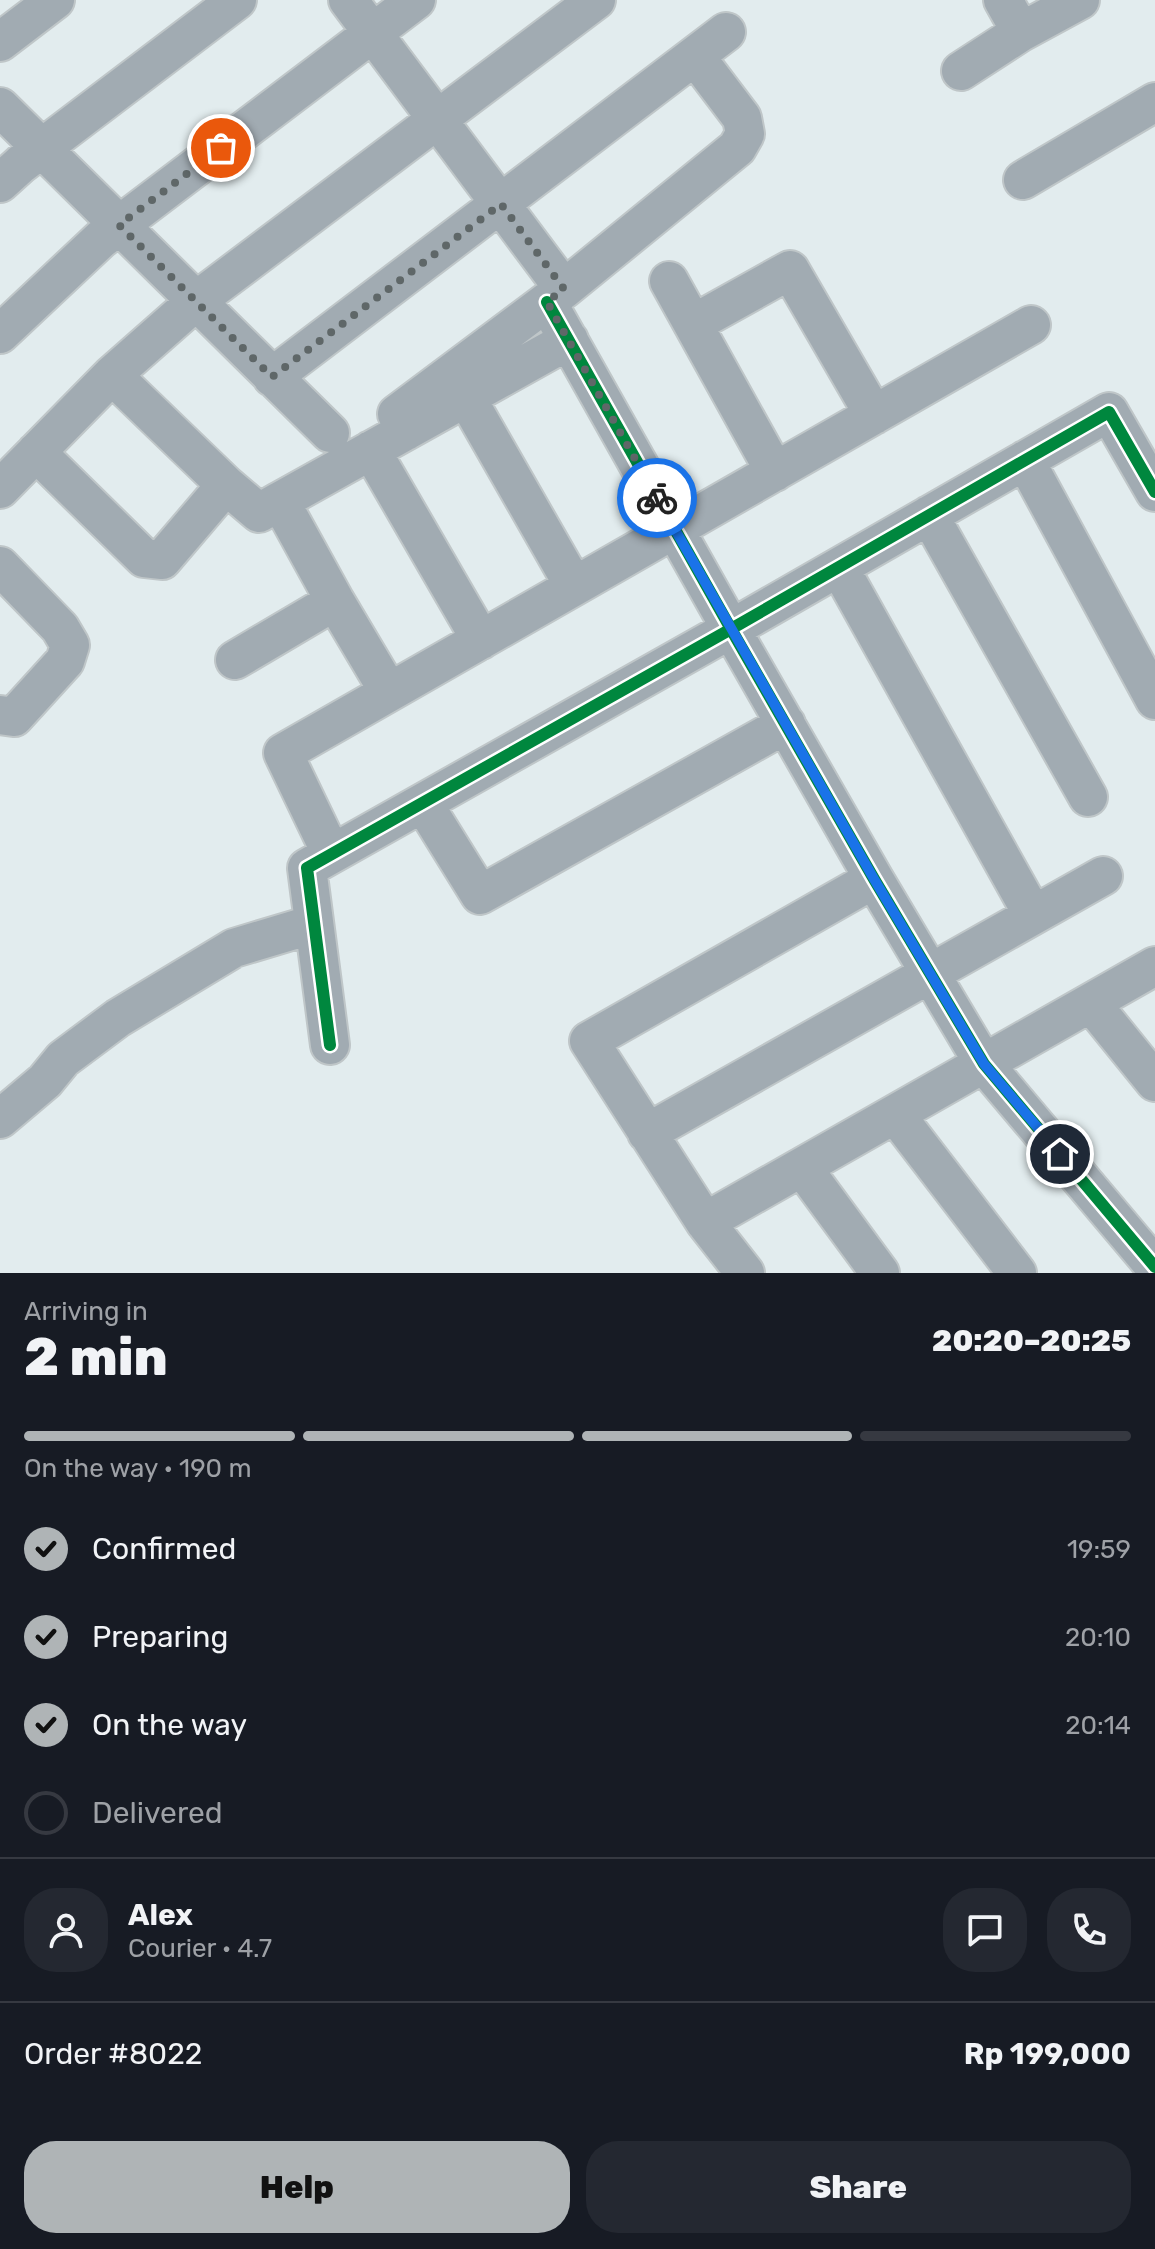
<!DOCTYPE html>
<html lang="en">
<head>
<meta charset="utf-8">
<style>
	:root { --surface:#171b24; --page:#242831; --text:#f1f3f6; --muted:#9ea1a6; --line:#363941; --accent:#afb4b6 }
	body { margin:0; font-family:Rubik,sans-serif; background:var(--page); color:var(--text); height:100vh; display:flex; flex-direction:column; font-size:30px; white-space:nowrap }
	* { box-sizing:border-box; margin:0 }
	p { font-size:26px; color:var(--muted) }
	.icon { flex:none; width:44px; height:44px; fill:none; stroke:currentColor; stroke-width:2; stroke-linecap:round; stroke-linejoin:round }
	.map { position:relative; height:1273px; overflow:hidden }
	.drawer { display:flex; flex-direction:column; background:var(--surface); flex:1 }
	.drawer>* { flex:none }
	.pin { position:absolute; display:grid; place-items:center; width:68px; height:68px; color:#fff; margin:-34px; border:4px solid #fff; border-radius:50%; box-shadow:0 2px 8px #0007 }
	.courier { position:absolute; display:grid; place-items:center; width:80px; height:80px; margin:-40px; border:6px solid #1a73e8; border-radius:50%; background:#fff; color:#222; box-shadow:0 2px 10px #0007 }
	.headline em { font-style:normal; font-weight:800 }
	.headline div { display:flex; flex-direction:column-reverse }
	.headline { display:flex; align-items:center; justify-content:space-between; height:136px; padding:0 24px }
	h1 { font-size:52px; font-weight:800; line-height:60px }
	.bar { display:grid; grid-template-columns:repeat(4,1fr); gap:12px 8px; align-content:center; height:96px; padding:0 24px }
	.bar i { height:10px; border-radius:6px; background:var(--line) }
	.bar .current { background:var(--accent) }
	.bar p { grid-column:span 4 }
	.line { display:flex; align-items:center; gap:20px; padding:0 24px; border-top:2px solid var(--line) }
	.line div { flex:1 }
	.round { display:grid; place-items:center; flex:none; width:84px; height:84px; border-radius:32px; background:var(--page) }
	ol { padding:0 24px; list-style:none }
	li { display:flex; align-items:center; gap:24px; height:88px }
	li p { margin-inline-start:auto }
	li .icon { padding:8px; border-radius:50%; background:var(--accent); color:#111; stroke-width:4 }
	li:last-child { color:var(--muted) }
	li i { width:44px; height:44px; border:4px solid var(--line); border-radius:50% }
	.cta { display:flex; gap:16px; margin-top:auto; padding:16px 24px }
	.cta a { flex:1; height:92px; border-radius:32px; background:var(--accent); color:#111; font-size:32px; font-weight:800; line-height:92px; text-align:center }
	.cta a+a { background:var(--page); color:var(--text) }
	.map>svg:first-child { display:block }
</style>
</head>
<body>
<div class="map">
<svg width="1155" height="1273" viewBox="0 0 1155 1273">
	<rect width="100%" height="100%" fill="#e2ecee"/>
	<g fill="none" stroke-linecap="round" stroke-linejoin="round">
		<g stroke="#bfc6c8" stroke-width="42">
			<path id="minor" d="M348,0L564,289
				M1003,0L1021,32
				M0,42L55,0
				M961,71L1021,32L1080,0
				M0,107L330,433
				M1023,180L1155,102
				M0,183L21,164L237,0
				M669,281L775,472
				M547,302L731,629L874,879L984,1064L1155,1267
				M693,324L790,270L874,415
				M0,334L101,239L416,0
				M272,377L726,32
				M466,397L574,586
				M406,431L397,414L564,289L737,148L745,134L742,118L695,56
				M371,450L481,640
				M36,452L144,558L162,560L226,485L112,375
				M1025,460L1155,700
				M226,485L259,513L280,501L335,601L389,692
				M0,489L112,375L196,301L596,0
				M280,501L569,340
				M929,515L1088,797
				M0,566L60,628L70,645L65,661L14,717L0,715
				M839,567L1033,915
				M235,660L335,601
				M423,803L480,895L786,724
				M331,853L283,753L1031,325
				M1091,1003L1155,1082
				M330,1045L307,868L731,629L1109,412L1155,492
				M895,1114L1017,1273
				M0,1119L45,1081L63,1059L118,1018L234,948L314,924
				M647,1133L1103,876
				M802,1167L880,1273
				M705,1222L1155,966
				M745,1273L705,1222L589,1041L874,879"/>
		</g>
		<use href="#minor" stroke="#a1abb2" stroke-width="38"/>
		<g stroke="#fff" stroke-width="17">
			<path id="cycleway" d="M547,302L731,629L874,879L984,1064L1155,1267
				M330,1045L307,868L731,629L1109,412L1155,492"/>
		</g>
		<use href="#cycleway" stroke="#00873e" stroke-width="12"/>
	</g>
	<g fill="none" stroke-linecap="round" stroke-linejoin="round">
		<path stroke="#5f6768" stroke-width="8" stroke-dasharray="0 14.4" d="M221,148L119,225L272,377L501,204L564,289L547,302L657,498"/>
		<path stroke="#1a73e8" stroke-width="10" d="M657,498L874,879L984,1064L1060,1154"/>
	</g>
</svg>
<div class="pin" style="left:221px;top:148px;background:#ea580c"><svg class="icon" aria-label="bag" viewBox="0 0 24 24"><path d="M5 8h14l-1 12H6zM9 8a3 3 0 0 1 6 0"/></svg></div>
<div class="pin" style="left:1060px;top:1154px;background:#1f2937"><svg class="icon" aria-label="home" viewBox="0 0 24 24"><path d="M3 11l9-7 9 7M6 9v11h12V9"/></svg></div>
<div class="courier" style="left:657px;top:498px"><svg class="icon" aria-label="bike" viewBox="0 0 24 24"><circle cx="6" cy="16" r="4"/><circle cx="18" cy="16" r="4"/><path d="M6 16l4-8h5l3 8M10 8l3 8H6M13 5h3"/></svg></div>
</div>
<section class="drawer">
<div class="headline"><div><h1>2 min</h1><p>Arriving in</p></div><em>20:20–20:25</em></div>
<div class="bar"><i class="current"></i><i class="current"></i><i class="current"></i><i></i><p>On the way · 190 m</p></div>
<ol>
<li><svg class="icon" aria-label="check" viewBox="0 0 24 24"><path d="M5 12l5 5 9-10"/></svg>Confirmed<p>19:59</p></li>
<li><svg class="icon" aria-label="check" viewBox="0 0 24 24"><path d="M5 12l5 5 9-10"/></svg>Preparing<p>20:10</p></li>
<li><svg class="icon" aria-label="check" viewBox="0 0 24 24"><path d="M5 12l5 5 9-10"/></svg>On the way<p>20:14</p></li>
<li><i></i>Delivered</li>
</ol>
<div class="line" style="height:144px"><a class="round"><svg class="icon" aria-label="person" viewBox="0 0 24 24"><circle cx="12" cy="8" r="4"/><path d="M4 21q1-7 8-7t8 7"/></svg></a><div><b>Alex</b><p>Courier · 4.7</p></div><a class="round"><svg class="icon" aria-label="chat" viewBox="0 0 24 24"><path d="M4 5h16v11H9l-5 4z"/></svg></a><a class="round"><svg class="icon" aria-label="phone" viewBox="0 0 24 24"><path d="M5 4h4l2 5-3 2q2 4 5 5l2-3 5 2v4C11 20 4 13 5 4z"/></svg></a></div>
<div class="line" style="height:104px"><div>Order #8022</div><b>Rp 199,000</b></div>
<div class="cta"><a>Help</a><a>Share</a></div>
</section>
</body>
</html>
